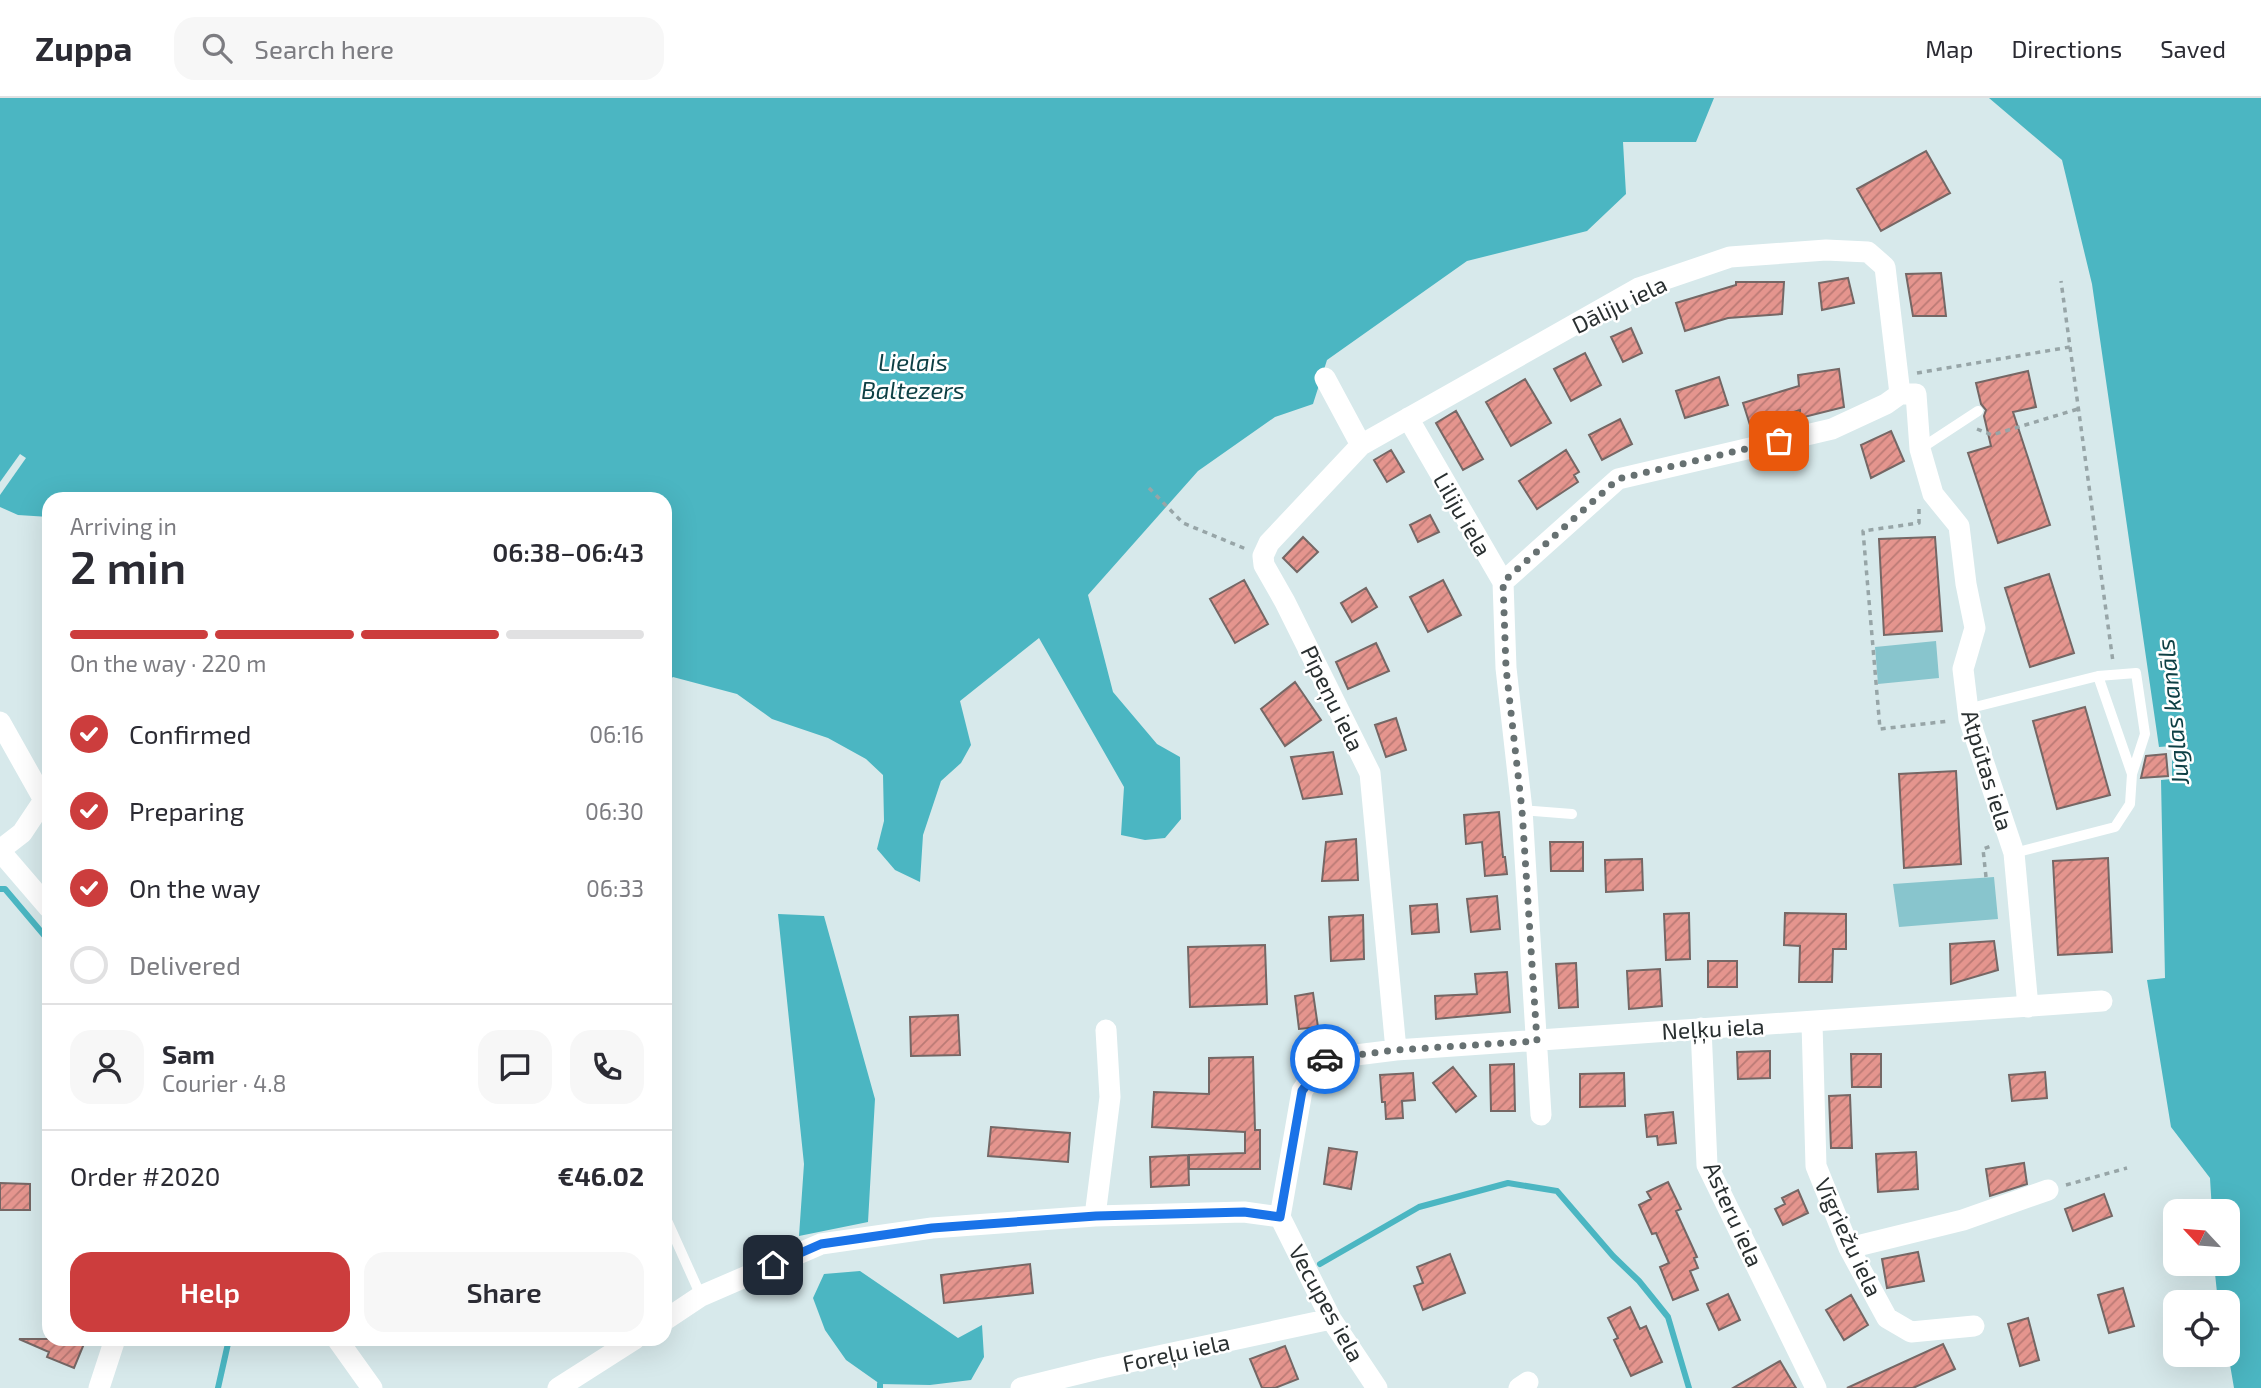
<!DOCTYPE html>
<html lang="en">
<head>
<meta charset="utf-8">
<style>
	:root { --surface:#fff; --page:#f7f7f7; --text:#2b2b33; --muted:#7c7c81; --line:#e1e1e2; --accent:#cc3d3d }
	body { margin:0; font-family:"Exo 2",sans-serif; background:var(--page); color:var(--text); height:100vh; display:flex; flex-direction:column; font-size:26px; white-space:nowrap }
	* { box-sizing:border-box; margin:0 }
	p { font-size:23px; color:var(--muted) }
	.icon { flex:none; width:38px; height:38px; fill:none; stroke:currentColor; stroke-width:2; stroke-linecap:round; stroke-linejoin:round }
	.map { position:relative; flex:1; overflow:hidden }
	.details { position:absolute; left:42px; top:394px; width:630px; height:854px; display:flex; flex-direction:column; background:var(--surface); border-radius:21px; box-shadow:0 7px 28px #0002 }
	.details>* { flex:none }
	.needle { width:46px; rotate:296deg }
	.buttons { position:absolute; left:2163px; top:1101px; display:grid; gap:14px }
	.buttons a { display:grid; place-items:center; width:77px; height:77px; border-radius:14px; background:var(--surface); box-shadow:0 7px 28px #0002; font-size:35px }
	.pin { position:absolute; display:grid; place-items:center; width:60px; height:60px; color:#fff; margin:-30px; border-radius:14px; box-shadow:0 4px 10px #0006 }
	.courier { position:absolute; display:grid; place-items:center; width:70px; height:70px; margin:-35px; border:5px solid #1a73e8; border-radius:50%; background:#fff; color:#222; box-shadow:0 2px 9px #0007 }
	.summary em { font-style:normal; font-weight:600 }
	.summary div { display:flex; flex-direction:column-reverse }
	.summary { display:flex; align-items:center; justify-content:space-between; height:119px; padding:0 28px }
	h1 { font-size:46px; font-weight:600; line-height:52px }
	.bar { display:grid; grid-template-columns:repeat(4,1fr); gap:10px 7px; align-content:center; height:84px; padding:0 28px }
	.bar i { height:9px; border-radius:5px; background:var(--line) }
	.bar .on { background:var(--accent) }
	.bar p { grid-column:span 4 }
	.line { display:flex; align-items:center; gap:18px; padding:0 28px; border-top:2px solid var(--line) }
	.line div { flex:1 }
	.round { display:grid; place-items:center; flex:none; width:74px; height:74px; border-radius:21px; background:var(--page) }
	ol { padding:0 28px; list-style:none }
	li { display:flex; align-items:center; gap:21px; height:77px }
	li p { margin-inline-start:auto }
	li .icon { padding:7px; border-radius:50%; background:var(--accent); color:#fff; stroke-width:4 }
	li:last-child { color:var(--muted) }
	li i { width:38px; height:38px; border:4px solid var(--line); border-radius:50% }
	.primary-button { display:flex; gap:14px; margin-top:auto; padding:14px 28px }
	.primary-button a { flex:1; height:80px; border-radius:21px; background:var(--accent); color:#fff; font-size:28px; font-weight:600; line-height:80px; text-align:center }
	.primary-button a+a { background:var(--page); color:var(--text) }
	header { display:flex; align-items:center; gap:42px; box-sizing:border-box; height:98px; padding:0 35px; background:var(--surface); border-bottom:2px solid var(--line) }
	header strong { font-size:33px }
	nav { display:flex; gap:38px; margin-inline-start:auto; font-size:24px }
	.search { width:490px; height:63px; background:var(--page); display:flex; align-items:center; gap:18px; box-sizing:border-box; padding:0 24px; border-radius:21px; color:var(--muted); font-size:26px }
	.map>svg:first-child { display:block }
</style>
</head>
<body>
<header>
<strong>Zuppa</strong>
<div class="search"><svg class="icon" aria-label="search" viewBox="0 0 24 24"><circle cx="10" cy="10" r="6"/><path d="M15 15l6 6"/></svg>Search here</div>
<nav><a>Map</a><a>Directions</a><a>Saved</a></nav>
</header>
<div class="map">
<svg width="2261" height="1290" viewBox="0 0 2261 1290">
	<defs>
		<pattern id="building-hatch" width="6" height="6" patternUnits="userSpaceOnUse" patternTransform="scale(1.75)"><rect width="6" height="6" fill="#e5958e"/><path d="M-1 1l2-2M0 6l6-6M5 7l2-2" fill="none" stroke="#ba7a75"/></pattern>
	</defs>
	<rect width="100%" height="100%" fill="#d7e9eb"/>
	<path fill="#88c5cd" d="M1936,543L1939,580L1878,586L1875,549Z
		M1994,779L1998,821L1899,829L1893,786Z"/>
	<path fill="#4bb6c2" d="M0,0H1714L1696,44H1623L1626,96L1587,133L1467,163L1327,262L1313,306L1275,319L1198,373L1088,497L1113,594L1157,646L1180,659L1181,721L1165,740L1145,742L1121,737L1124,689L1039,540L960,603L971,647L961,665L941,683L923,737L920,784L895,772L877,751L884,723L883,677L866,661L828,640L772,621L737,596L673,579L665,585V401H49V419L18,417L0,409Z
		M1989,0H2261V1290H2234L2228,1255V1204H2218L2214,1166H2228V1113H2212L2210,1080L2171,1029L2147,882L2165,880L2161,682L2172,681V648L2159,649L2092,186L2062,62Z
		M778,816L824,818L875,1001L868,1124L799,1138L804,1066Z
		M860,1173L958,1240L982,1227L984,1259L971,1282L930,1287L880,1286L846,1262L825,1232L813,1200L824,1176Z"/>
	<path fill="#d7e9eb" d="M20,356L26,360L0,397V384Z"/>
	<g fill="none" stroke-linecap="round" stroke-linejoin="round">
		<path stroke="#4bb6c2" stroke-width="6" d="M0,791H5L49,843
			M1320,1166L1419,1109L1508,1085L1557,1093L1613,1158L1639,1183L1668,1219L1689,1290
			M218,1290L229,1241
			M880,1290V1286"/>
	</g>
	<path fill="url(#building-hatch)" stroke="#756765" stroke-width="2" d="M1926,53L1950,95L1881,133L1857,91Z
		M1941,175L1946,218H1913L1906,176Z
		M1848,180L1854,205L1822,212L1819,185Z
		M1736,184H1784L1782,216L1728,220L1685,233L1676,205L1736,187Z
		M1631,230L1642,255L1623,264L1611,239Z
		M1585,255L1601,287L1571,303L1554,271Z
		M1839,271L1844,309L1800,320V312L1750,327L1743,305L1799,288L1798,277Z
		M2028,273L2036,309L2013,314L2050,427L1998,445L1968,355L1991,348L1984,318L1986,312L1981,306L1976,285Z
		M1719,279L1728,307L1685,320L1676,293Z
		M1525,281L1551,325L1511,348L1486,304Z
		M1456,313L1483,361L1463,372L1436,325Z
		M1620,321L1632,346L1602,362L1589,337Z
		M1891,333L1904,363L1871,380L1861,347Z
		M1391,352L1404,374L1387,384L1374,362Z
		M1566,352L1579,374L1574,377L1578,384L1537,411L1519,383Z
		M1430,417L1439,434L1418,444L1410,427Z
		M1303,439L1318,454L1297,474L1283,460Z
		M1935,439L1942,533L1884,537L1879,441Z
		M2049,476L2074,555L2030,569L2005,490Z
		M1244,482L1268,526L1235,545L1210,501Z
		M1443,482L1461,517L1428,534L1410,499Z
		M1366,490L1377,509L1352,524L1341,505Z
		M1376,545L1389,573L1348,591L1336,564Z
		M1295,584L1321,622L1285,648L1261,611Z
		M2085,609L2110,697L2057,711L2033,623Z
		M1396,620L1406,652L1386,659L1375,627Z
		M1333,654L1342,696L1303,701L1291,659Z
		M2166,656L2168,678L2141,680L2146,658Z
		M1956,673L1961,766L1904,770L1899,676Z
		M1499,714L1503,759H1505L1507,776L1485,778L1482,744L1466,746L1464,717Z
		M1356,741L1358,782L1322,783L1326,744Z
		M1550,744H1583V773H1551Z
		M2108,760L2112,854L2058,857L2053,763Z
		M1642,761L1643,792L1606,794L1605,762Z
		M1497,798L1500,831L1471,834L1467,801Z
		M1437,806L1439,834L1412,836L1410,808Z
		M1689,815L1690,861L1666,862L1664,816Z
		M1785,815L1846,816V851H1833L1832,884H1799L1800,848L1784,847Z
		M1363,817L1364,861L1331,863L1329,819Z
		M1994,843L1998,872L1951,886L1950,846Z
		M1265,847L1267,906L1190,909L1188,849Z
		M1708,863H1737V889H1708Z
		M1576,865L1578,909L1559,910L1556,866Z
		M1660,871L1662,908L1629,911L1627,873Z
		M1507,874L1510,914L1436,921L1435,898L1477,896L1475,876Z
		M1313,895L1318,929L1299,931L1295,898Z
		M958,917L960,957L911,958L910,919Z
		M1770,953V980L1738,981L1737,954Z
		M1851,956H1881V989H1852Z
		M1253,959L1255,1032H1260V1071H1189V1057L1245,1055V1034L1152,1029L1154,994L1209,996V960Z
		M1514,966L1515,1013H1491L1490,967Z
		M1453,969L1476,998L1456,1014L1433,985Z
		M2045,974L2047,1000L2012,1003L2009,977Z
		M1413,975L1415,1002L1402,1003L1403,1020L1386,1021L1385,1004H1382L1380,977Z
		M1624,975L1625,1008L1580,1009V976Z
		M1850,997L1852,1050H1831L1829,998Z
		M1673,1014L1676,1045L1658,1047L1657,1038L1647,1039L1645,1017Z
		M991,1029L1070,1035L1068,1064L988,1058Z
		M1329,1050L1357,1054L1351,1091L1324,1086Z
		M1916,1054L1918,1091L1878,1094L1876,1056Z
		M1188,1057L1189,1087L1151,1089L1150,1059Z
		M2024,1065L2027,1086L1990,1098L1986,1071Z
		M1668,1084L1681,1111L1676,1113L1697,1159L1694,1160L1698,1170L1690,1173L1698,1192L1673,1202L1660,1169L1669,1165L1656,1135L1652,1136L1639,1107L1651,1101L1647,1094Z
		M0,1085L30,1086V1112H0Z
		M1798,1092L1808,1115L1783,1127L1775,1111L1785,1106L1782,1100Z
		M2104,1096L2112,1118L2073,1133L2065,1111Z
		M1918,1154L1924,1183L1887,1190L1882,1161Z
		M1450,1156L1465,1195L1423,1212L1414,1188L1423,1185L1417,1169Z
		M1030,1166L1033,1195L944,1205L941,1177Z
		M2123,1190L2134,1228L2109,1235L2098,1197Z
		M1728,1196L1740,1222L1719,1232L1707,1206Z
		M1851,1197L1868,1227L1844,1242L1826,1212Z
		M1630,1209L1640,1231L1646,1228L1662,1264L1631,1278L1614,1242L1618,1240L1608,1220Z
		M2028,1220L2039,1262L2020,1268L2008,1226Z
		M19,1241H86L74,1270L47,1259L49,1254Z
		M1943,1246L1955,1271L1913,1290H1847Z
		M1285,1248L1298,1281L1275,1290H1262L1250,1261Z
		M1780,1263L1796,1290H1733Z"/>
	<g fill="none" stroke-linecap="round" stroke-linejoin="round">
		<path stroke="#97a5a7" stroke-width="3.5" stroke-dasharray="5 5" stroke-linecap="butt" d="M2070,249L2113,564
			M1917,275L2070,249L2061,183
			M1977,331L1992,337L2078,311
			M1149,390L1183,425L1246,451
			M1919,411V425L1863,433L1880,631L1949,623
			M1986,779L1983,751L1991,748
			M2066,1087L2127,1070"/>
		<path stroke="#fff" stroke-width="10" d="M1920,351L1978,313
			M2098,578L2136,575L2145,636L2132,676
			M1967,611L2098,578L2132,676L2130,706L2115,729L2014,755
			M1522,712L1572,716
			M665,1118L701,1198"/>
		<path stroke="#fff" stroke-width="21" d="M1325,280L1361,347
			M1900,296H1916L1920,351L1933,396L1959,428L1966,486L1975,530L1963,571L1969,621L2014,755L2028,909
			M1408,320L1503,484L1506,570L1522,712L1541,1017
			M0,624L44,702L22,735L0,752
			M0,753L49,810
			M1812,925L1816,1068L1849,1150L1887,1220L1911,1234L1974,1228
			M1701,930L1707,1067L1816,1290
			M1396,952L1370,675L1285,504L1264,467L1263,458L1269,445L1361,347L1639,190L1730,159L1826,152L1868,154L1885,169L1900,296L1886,306L1832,331L1618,381L1503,484
			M1095,1118L1110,999L1106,932
			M1280,1119L1302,993L1324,961L1396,952L2102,903
			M1280,1119L1331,1221L1377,1290
			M1849,1150L1963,1122L2048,1092
			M665,1222L701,1198L821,1146L932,1130L1095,1118L1244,1114L1280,1119
			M337,1241L372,1290
			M99,1290L115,1241
			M558,1290L635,1241
			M1021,1290L1102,1270L1331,1221
			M1519,1290L1528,1284"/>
	</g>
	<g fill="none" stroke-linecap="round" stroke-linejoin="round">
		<path stroke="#677172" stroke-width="7" stroke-dasharray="0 12.6" d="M1325,961L1396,952L1537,943L1522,712L1506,570L1503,484L1618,381L1779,343"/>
		<path stroke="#1a73e8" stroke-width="9" d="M773,1167L821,1146L932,1130L1096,1118L1244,1114L1280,1119L1302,993L1325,961"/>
	</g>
	<g text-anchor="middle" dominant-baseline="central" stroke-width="5" stroke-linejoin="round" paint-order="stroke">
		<g font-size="23" fill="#2a3031" stroke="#fff">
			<text transform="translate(1619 206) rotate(-26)">Dāliju iela</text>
			<text transform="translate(1463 416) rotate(60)">Liliju iela</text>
			<text transform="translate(1333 600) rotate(64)">Pīpeņu iela</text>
			<text transform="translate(1988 672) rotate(73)">Atpūtas iela</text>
			<text transform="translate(1713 930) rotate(-3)">Neļķu iela</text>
			<text transform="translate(1734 1116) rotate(66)">Asteru iela</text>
			<text transform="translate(1849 1139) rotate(65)">Vīgriežu iela</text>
			<text transform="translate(1327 1205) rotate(61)">Vecupes iela</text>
			<text transform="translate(1176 1254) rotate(-12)">Foreļu iela</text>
		</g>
		<g font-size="24" font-style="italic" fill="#0d3f44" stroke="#fff">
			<text x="913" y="263">Lielais<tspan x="913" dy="28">Baltezers</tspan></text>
			<text transform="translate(2172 614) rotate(-96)">Juglas kanāls</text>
		</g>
	</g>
</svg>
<div class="buttons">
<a><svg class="needle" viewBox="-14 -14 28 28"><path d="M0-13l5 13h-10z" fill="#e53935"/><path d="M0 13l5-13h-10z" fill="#7c7c81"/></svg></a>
<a><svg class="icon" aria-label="locate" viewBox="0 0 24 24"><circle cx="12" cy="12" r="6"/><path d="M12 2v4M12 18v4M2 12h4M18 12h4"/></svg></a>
</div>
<div class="pin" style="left:1779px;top:343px;background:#ea580c"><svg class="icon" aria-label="bag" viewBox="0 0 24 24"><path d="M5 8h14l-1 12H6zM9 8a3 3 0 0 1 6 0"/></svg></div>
<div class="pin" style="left:773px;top:1167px;background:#1f2937"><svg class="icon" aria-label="home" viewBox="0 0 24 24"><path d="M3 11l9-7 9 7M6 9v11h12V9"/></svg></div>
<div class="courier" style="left:1325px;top:961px"><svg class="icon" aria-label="car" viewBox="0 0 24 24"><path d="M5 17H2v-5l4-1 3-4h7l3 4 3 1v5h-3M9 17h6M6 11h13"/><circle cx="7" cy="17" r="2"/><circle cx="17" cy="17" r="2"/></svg></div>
<section class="details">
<div class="summary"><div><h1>2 min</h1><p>Arriving in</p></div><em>06:38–06:43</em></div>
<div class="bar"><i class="on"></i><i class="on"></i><i class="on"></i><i></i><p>On the way · 220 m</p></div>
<ol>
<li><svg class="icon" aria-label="check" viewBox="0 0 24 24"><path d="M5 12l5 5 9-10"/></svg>Confirmed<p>06:16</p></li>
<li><svg class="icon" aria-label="check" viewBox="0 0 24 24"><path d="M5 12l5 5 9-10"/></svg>Preparing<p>06:30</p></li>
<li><svg class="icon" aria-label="check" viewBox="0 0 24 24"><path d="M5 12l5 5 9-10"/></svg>On the way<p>06:33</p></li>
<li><i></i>Delivered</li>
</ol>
<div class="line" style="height:126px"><a class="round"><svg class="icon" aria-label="person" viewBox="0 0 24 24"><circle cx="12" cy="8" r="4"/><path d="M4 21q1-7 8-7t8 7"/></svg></a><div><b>Sam</b><p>Courier · 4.8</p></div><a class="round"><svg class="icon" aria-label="chat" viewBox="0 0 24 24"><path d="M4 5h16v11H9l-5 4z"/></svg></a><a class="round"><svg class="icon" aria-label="phone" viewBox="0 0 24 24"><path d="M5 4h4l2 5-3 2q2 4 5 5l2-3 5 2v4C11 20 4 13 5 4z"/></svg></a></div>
<div class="line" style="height:91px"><div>Order #2020</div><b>€46.02</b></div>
<div class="primary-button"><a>Help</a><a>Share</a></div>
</section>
</div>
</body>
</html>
